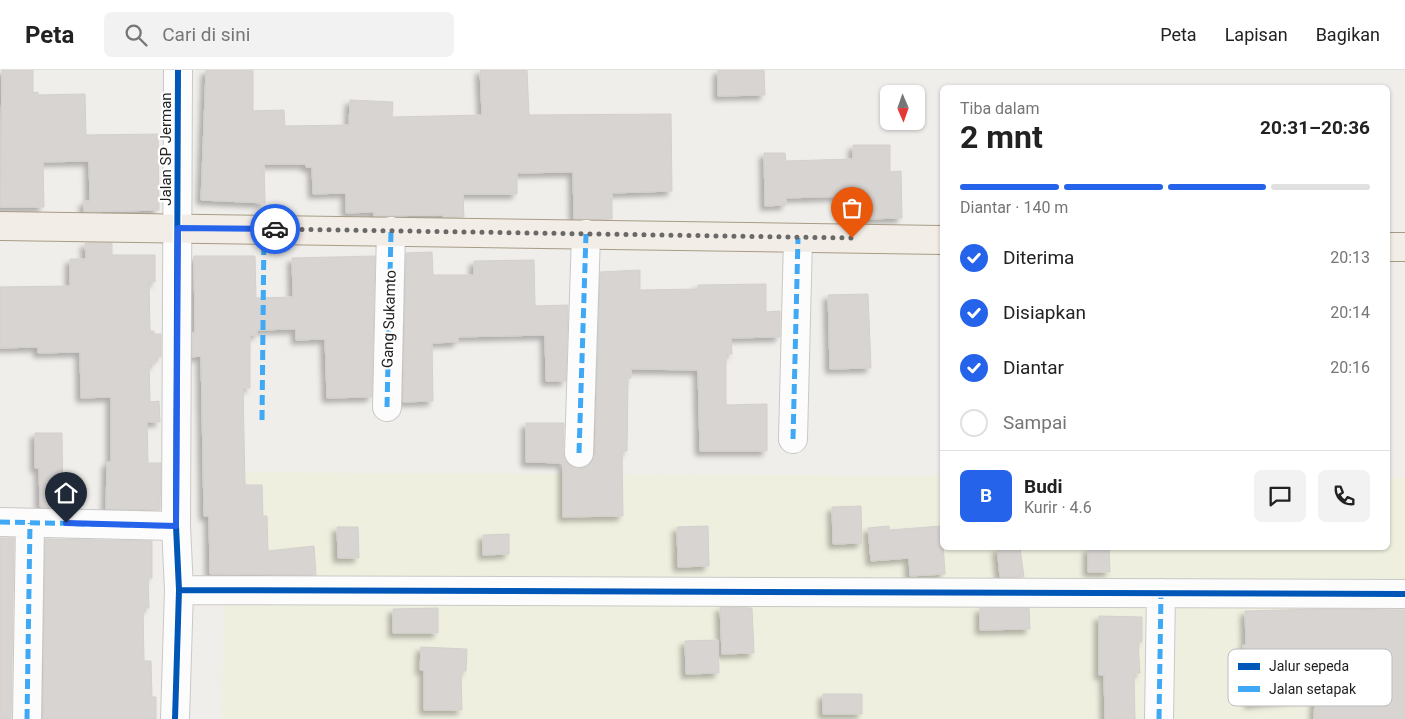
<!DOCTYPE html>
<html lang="id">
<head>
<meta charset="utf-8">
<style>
	:root { --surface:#fff; --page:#f2f2f2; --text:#222; --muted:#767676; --line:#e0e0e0; --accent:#2563eb }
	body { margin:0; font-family:Roboto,sans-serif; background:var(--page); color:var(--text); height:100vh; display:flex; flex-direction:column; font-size:19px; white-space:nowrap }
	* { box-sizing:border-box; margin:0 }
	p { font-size:16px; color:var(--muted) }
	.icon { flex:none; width:28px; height:28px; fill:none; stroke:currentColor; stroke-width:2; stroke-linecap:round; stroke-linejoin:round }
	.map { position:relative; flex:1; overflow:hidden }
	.panel { position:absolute; left:940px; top:15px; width:450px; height:465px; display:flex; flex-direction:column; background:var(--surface); border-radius:8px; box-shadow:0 1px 4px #0004 }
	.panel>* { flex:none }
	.needle { width:32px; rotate:178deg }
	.buttons { position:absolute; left:880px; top:15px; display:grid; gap:10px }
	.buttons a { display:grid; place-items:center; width:45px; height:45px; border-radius:8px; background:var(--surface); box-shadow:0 1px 4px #0004; font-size:25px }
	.pin { position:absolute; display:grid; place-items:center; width:42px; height:42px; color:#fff; margin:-51px -21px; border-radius:50% 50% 50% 0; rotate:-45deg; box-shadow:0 0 5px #0007 }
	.pin .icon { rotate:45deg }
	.courier { position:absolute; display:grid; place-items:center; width:50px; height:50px; margin:-25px; border:4px solid #2563eb; border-radius:50%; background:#fff; color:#222; box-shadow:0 1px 6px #0007 }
	.headline em { font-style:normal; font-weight:700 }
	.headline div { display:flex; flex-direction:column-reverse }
	.headline { display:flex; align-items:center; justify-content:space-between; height:85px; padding:0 20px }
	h1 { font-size:32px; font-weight:700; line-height:38px }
	.bar { display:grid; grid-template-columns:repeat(4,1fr); gap:8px 5px; align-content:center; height:60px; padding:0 20px }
	.bar i { height:6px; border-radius:4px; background:var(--line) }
	.bar .current { background:var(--accent) }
	.bar p { grid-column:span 4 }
	.line { display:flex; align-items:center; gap:12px; padding:0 20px; border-top:1px solid var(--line) }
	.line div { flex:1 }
	.round { display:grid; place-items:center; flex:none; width:52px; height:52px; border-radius:8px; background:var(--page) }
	ol { padding:0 20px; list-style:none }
	li { display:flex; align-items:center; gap:15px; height:55px }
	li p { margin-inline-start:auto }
	li .icon { padding:5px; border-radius:50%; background:var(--accent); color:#fff; stroke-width:4 }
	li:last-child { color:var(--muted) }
	li i { width:28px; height:28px; border:2px solid var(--line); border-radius:50% }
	header { display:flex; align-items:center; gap:30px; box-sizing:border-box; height:70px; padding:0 25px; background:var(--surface); border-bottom:1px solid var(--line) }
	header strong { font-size:24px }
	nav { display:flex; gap:28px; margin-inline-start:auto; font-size:18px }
	.search { width:350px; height:45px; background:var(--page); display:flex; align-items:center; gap:12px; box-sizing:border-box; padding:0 18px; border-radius:8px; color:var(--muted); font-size:19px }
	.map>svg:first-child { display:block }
</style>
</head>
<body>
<header>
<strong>Peta</strong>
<div class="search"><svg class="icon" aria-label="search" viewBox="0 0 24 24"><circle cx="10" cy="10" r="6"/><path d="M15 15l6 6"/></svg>Cari di sini</div>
<nav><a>Peta</a><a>Lapisan</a><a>Bagikan</a></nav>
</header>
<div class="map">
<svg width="1405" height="649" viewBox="0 0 1405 649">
	<defs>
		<filter id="shadow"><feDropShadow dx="-4.5" dy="4.5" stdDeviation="2.5" flood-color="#0004"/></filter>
	</defs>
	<rect width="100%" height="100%" fill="#f0eeeb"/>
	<path fill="#efefdf" d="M225,402L942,406V478H1388V408H1405V649H222Z"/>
	<path fill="#d7d4d2" stroke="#d3d0cc" filter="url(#shadow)" d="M2,0H33V23L38,22V25L85,24L86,65L158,64L159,140L84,142V131H90L89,91L43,92L44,137H0Z
		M206,0H253V41L284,40L285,56L349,55L350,30L393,32L392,47L482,45L480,0H527L529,45L671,44L672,121L612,123V149H574L573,102L517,103V124H463L464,147H443V145L374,146V142L346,143V123L313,124L312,97H306V94H264L265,133L201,130Z
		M718,0H764L765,25L718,26Z
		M853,75H890V102L901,101L902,148L866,149V144L851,145V126L786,128V135L765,136L764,83H785L786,91L853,89Z
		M85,173H112V185H155V212H149L150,261H154V264H161V287H155V294H149L150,332L159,331L160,352H147L148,393H161L160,440L106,439L107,392H111V327L81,328L80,282L38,283V277L0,278V217L70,216V189H86Z
		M432,182L433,205H474V191L534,190L535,236L568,235L566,311H546L545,265L458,267V272L432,273L433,331L403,332L406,183Z
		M194,186H255L256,228L293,227L292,188L375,186L372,327L327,328L325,269L296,270V259L257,260V265H250V318H243L245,415H262L263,446H267L268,481L314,476L316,505L210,504L209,446H204L201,286L192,287V263H195Z
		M640,200V220L698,219V215L766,214V242L780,241V267L731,268L732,284H726V335L767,334V381H700L698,300L631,299V308H628L627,381H622L623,446L563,447V393L526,392V353H564L563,382L566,391L571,396L578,399L586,397L592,392L595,384L600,202Z
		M868,224L871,298L830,299L828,225Z
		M35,363H62L63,438L40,437L39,398H35Z
		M861,436L862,473L833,474L832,437Z
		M708,456L709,496L678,497L677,457Z
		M889,456V460L942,456L945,504L910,506L909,488L871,491L868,458Z
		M337,457H358L359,488H338Z
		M509,464V484L483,485V465Z
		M0,468H14L11,649H0Z
		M45,469L152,471V508H148L149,538H143L144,591H151L152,627H156V649H43Z
		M997,478H1020L1024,507H1000Z
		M1088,478H1109L1110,502H1088Z
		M720,537L752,538L754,583L722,584Z
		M438,538V563H393V539Z
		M980,538H1029L1030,559L980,560Z
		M1320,539L1405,540V649H1314L1315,627L1249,634L1243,575H1246L1245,541Z
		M1099,546L1142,547V572H1138L1140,603H1134L1135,649H1105L1104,605H1099Z
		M718,570L719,603L686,604L685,571Z
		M421,577L467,579L466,601H461L462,640H424V600H420Z
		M823,624H862V644H823Z"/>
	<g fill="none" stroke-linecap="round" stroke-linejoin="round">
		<g stroke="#c9c8c7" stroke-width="30">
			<path id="minor" d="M387,337L391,161
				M793,369L798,168
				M579,383L586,164
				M0,452L176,456
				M179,520L1405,524
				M27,649L30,453
				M175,649L179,520L176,456L178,0
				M1159,649L1161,523"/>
		</g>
		<g stroke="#a79c86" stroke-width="30">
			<path id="major" d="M0,156L942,170
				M1388,177H1405"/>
		</g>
		<use href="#minor" stroke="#fdfcfc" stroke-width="28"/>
		<use href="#major" stroke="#f3ede7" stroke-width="28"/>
		<path stroke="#3fa9f5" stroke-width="5" stroke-dasharray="10 5" stroke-linecap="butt" d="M387,337L391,161
			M262,350L264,159
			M793,369L798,168
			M579,383L586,164
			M0,452L176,456
			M27,649L30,453
			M1159,649L1161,523"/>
		<g stroke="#fff" stroke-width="9">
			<path id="cycleway" d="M179,520L1405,524
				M175,649L179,520L176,456L178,0"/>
		</g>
		<use href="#cycleway" stroke="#0057b8" stroke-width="6"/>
	</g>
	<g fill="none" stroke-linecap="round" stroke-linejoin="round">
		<path stroke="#6a6968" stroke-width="5" stroke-dasharray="0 9" d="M275,159L852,168"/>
		<path stroke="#2563eb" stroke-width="6" d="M66,453L176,456L178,158L275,159"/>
	</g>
	<g text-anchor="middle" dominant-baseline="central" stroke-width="4.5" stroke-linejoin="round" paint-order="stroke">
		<g font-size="15" fill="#222" stroke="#fff">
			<text transform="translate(166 79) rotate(-90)">Jalan SP Jerman</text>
			<text transform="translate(389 249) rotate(-88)">Gang Sukamto</text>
		</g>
	</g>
	<rect x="1228" y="579" width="164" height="57" rx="8" fill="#fff" stroke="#bdbdbd" stroke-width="1"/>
	<rect x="1238" y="593" width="22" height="7" fill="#0057b8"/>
	<rect x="1238" y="616" width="22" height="6" fill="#3fa9f5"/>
	<g font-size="14" fill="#222">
		<text x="1269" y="601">Jalur sepeda</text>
		<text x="1269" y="624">Jalan setapak</text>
	</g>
</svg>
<div class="buttons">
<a><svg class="needle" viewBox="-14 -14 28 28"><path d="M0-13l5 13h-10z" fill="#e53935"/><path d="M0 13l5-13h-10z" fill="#767676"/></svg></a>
</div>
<div class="pin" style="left:852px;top:168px;background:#ea580c"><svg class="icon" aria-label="bag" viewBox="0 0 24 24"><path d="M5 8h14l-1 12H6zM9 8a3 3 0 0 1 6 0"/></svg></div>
<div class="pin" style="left:66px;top:453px;background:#1f2937"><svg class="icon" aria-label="home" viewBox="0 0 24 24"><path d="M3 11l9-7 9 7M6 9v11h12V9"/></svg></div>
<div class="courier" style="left:275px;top:159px"><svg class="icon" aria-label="car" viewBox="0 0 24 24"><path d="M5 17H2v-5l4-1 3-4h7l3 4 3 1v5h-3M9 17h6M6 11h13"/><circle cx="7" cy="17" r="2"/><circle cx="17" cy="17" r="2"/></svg></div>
<section class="panel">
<div class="headline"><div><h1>2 mnt</h1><p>Tiba dalam</p></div><em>20:31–20:36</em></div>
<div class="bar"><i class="current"></i><i class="current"></i><i class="current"></i><i></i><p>Diantar · 140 m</p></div>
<ol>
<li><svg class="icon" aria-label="check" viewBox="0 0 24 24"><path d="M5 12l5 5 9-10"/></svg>Diterima<p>20:13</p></li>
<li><svg class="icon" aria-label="check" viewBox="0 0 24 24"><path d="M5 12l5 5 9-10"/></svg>Disiapkan<p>20:14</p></li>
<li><svg class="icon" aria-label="check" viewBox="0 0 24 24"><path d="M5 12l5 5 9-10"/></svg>Diantar<p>20:16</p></li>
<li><i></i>Sampai</li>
</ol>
<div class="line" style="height:90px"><b class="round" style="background:var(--accent);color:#fff">B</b><div><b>Budi</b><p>Kurir · 4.6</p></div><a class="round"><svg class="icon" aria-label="chat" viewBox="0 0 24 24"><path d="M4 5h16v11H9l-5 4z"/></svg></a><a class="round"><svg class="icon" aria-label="phone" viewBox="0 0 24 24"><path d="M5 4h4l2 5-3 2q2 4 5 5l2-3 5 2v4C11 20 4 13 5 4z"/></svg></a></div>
</section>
</div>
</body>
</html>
